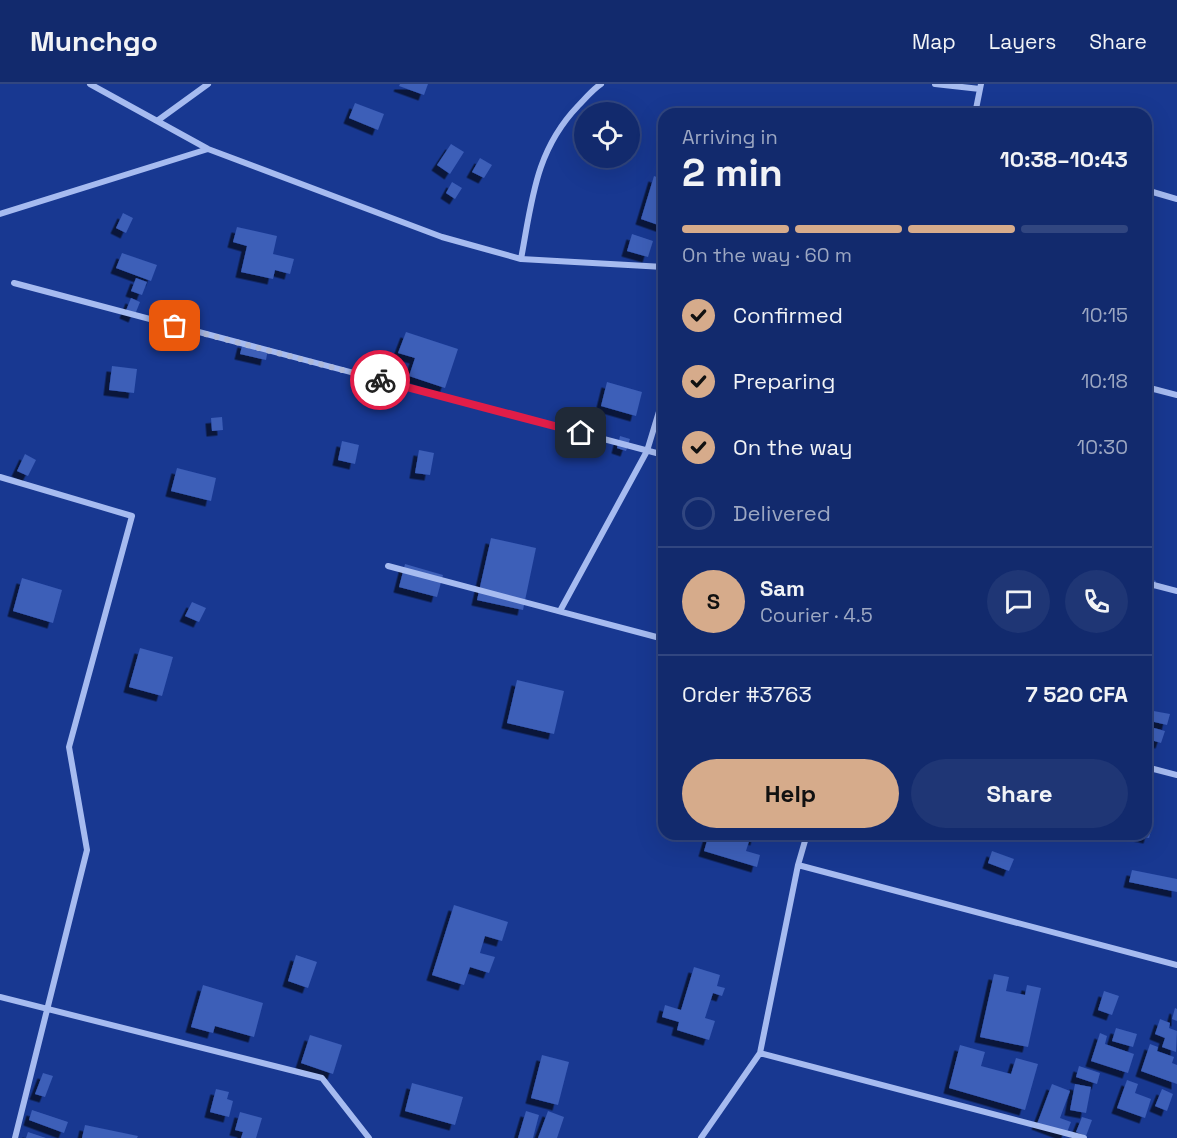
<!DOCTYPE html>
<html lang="en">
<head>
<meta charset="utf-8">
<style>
	:root { --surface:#122a6d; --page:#1f3675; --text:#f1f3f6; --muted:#9ca7c2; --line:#314680; --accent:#d6ab8b }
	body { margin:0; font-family:"Space Grotesk",sans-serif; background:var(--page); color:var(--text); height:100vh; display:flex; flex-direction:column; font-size:22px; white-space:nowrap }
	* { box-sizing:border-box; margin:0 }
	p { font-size:20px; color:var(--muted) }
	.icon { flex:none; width:33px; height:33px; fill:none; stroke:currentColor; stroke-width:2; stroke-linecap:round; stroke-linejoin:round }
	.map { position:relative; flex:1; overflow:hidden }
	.drawer { position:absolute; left:658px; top:24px; width:494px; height:732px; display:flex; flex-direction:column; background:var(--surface); border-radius:18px; box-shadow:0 6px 24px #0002,0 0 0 2px var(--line) }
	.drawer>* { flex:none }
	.buttons { position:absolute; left:574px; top:18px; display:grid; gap:12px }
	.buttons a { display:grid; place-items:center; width:66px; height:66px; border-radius:50%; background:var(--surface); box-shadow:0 6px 24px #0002,0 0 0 2px var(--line); font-size:30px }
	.pin { position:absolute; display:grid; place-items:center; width:51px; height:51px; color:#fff; margin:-26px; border-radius:12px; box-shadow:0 3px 9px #0006 }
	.courier { position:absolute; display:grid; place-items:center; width:60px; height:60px; margin:-30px; border:4px solid #e11d48; border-radius:50%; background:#fff; color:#222; box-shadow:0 2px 8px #0007 }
	.headline em { font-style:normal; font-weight:700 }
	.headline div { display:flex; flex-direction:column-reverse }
	.headline { display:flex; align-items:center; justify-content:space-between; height:102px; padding:0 24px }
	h1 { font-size:39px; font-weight:700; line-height:45px }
	.bar { display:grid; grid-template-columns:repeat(4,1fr); gap:9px 6px; align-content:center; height:72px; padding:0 24px }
	.bar i { height:8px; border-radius:4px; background:var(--line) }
	.bar .on { background:var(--accent) }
	.bar p { grid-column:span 4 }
	.line { display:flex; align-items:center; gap:15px; padding:0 24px; border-top:2px solid var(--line) }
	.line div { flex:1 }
	.round { display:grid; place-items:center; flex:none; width:63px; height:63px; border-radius:32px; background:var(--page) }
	ol { padding:0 24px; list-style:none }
	li { display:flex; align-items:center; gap:18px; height:66px }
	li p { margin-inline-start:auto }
	li .icon { padding:6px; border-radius:50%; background:var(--accent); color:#111; stroke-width:4 }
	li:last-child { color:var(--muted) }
	li i { width:33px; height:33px; border:3px solid var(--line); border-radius:50% }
	.button { display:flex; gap:12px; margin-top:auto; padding:12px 24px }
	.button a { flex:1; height:69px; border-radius:36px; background:var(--accent); color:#111; font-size:24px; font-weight:700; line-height:69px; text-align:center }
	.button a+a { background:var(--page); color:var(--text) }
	header { display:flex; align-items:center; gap:36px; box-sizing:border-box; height:84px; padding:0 30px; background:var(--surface); border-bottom:2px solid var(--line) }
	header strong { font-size:28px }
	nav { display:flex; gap:33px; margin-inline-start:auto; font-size:21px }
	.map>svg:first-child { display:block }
</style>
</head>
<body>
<header>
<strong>Munchgo</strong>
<nav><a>Map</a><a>Layers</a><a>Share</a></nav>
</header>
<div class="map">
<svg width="1177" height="1054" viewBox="0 0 1177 1054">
	<defs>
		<filter id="shadow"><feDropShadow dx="-5.5" dy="5.5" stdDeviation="0" flood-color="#0009"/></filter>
	</defs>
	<rect width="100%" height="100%" fill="#183891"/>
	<path fill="#3c5eb8" filter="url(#shadow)" d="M400,0H428L424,11L399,2Z
		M355,19L384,30L378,46L349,34Z
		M451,60L464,68L450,90L437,81Z
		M480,74L492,81L484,94L472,88Z
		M654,92L664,96V143L641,135Z
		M452,98L462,104L455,115L446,109Z
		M123,129L133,134L126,149L116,144Z
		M237,143L277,152L273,170L294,175L290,190L275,186L273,195L241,188L247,162L233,158Z
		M632,150L653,157L648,173L627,167Z
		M122,169L157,181L151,197L116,184Z
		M136,194L147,198L142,211L131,207Z
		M131,214L140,218L134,233L125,229Z
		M406,248L458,265L445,304L409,292L415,274L398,269Z
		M243,258L268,265L266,276L240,270Z
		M112,282L137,285L134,309L109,306Z
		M607,298L642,308L636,332L601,322Z
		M222,333L223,346L212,347L211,334Z
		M579,342L593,346L589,359L575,354Z
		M620,352L630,355L626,367L617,364Z
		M342,357L359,361L355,380L338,376Z
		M419,366L434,369L430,391L415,389Z
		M25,370L36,376L28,392L17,387Z
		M177,384L216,394L211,417L171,407Z
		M491,454L536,464L523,526L477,516Z
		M405,480L443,491L437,513L399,503Z
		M22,494L62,506L53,539L13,527Z
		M1146,494L1156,497L1153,510L1146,508Z
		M192,518L206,524L199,538L185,532Z
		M140,564L173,573L162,612L129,603Z
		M517,596L564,607L554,650L507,639Z
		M1148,626L1170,630L1167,641L1146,636Z
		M1154,644L1165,647L1161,659L1151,656Z
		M1146,730L1152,731L1149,744H1146Z
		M1146,746L1151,747L1149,754L1139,752V750H1146Z
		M709,750L716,752V750H757L756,756L750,754L746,767L760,771L757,783L704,767Z
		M992,767L1014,775L1009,787L988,779Z
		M1132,786L1177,795V808L1129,798Z
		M454,821L508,838L502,857L485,852L480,869L495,873L489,889L470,883L464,901L432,891Z
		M296,871L317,878L308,904L288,897Z
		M694,883L720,891L717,902L725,904L722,912L713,909L705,934L715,937L709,956L677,946L679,938L662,933L665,921L681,926Z
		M994,890L1009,893L1006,907L1025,911L1027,901L1041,904L1028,963L980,953Z
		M203,901L263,919L254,953L215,942L213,949L191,943Z
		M1104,907L1119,912L1112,931L1098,926Z
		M1175,924L1177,925V937L1172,935Z
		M1160,935L1170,939L1169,944L1177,947L1176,968L1162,963L1165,954L1155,950Z
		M1116,944L1137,950L1133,963L1112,957Z
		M1100,949L1107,952L1105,960L1134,970L1128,989L1091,977Z
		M310,951L342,961L333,990L301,979Z
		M1150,960L1158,963L1157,967L1174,973L1172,979L1177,981V1000L1141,987Z
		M960,961L985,968L981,982L1011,990L1016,974L1038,980L1025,1026L949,1004Z
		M542,971L569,978L558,1021L531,1014Z
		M1079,982L1100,989L1097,1000L1076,993Z
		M43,989L53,992L45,1013L35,1010Z
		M1127,996L1138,1000L1135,1009L1151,1015L1145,1034L1117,1024Z
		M412,999L463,1013L455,1041L405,1027Z
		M1052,1000L1070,1007L1060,1034L1071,1038L1066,1051L1037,1040Z
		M1075,1000L1091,1003L1086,1029L1070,1026Z
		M216,1005L229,1008L227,1015L233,1017L229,1033L210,1028Z
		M1162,1005L1173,1010L1167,1027L1155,1022Z
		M32,1026L68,1038L64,1049L29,1036Z
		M526,1027L539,1031L533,1054H518Z
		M548,1027L564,1033L557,1054H538Z
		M240,1028L262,1034L256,1054H241L243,1048L235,1046Z
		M1082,1033L1092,1036L1086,1052L1076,1048Z
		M85,1041L138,1052L137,1054H82Z
		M28,1048L46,1054H26Z"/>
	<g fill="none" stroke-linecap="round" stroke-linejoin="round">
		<path stroke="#a6bbf0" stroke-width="6" d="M90,0L208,65L442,153L521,175L664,183
			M935,0L980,5
			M975,30L981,0
			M157,37L208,0
			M1146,106L1177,115
			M0,130L208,65
			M521,175C532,117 535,67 578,22C585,15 592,6 601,0
			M14,199L664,371
			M1146,303L1177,311
			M0,393L132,432L69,663L87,766L15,1054
			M388,482L664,555
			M1146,499L1177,507
			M560,527L647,367L664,311
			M1146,683L1177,691
			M798,781L1177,881
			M0,913L322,994L369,1054
			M760,969L1084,1054
			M701,1054L760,969L798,781L807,750"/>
	</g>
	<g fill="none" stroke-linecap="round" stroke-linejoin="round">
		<path stroke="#aeb9d8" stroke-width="6" stroke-dasharray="0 10.8" d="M175,242L380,296"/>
		<path stroke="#e11d48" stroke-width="8" d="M380,296L581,349"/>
	</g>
</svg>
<div class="buttons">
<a><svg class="icon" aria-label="locate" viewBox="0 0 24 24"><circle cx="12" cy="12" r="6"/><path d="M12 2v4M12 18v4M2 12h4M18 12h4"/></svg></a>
</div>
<div class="pin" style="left:175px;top:242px;background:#ea580c"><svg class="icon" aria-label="bag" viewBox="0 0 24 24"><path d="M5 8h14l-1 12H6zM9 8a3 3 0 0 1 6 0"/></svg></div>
<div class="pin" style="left:581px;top:349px;background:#1f2937"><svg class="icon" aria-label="home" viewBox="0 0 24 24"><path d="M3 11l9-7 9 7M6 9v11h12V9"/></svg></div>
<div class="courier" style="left:380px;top:296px"><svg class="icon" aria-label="bike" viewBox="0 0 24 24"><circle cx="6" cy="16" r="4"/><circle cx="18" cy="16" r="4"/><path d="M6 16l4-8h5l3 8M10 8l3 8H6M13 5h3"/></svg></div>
<section class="drawer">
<div class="headline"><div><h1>2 min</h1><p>Arriving in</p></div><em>10:38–10:43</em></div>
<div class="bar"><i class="on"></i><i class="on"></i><i class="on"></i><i></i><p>On the way · 60 m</p></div>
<ol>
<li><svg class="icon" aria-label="check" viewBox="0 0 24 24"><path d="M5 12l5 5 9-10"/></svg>Confirmed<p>10:15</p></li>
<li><svg class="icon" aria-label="check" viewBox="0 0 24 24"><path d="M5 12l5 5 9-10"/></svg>Preparing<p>10:18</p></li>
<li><svg class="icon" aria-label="check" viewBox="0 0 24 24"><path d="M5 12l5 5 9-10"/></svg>On the way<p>10:30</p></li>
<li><i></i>Delivered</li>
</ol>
<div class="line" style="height:108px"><b class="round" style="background:var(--accent);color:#111">S</b><div><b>Sam</b><p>Courier · 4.5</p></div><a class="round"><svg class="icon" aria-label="chat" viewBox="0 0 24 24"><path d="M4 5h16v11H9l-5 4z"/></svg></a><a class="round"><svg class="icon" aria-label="phone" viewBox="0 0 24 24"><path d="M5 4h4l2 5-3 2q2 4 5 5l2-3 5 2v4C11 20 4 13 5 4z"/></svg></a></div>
<div class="line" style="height:78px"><div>Order #3763</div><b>7 520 CFA</b></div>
<div class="button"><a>Help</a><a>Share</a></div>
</section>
</div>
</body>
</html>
